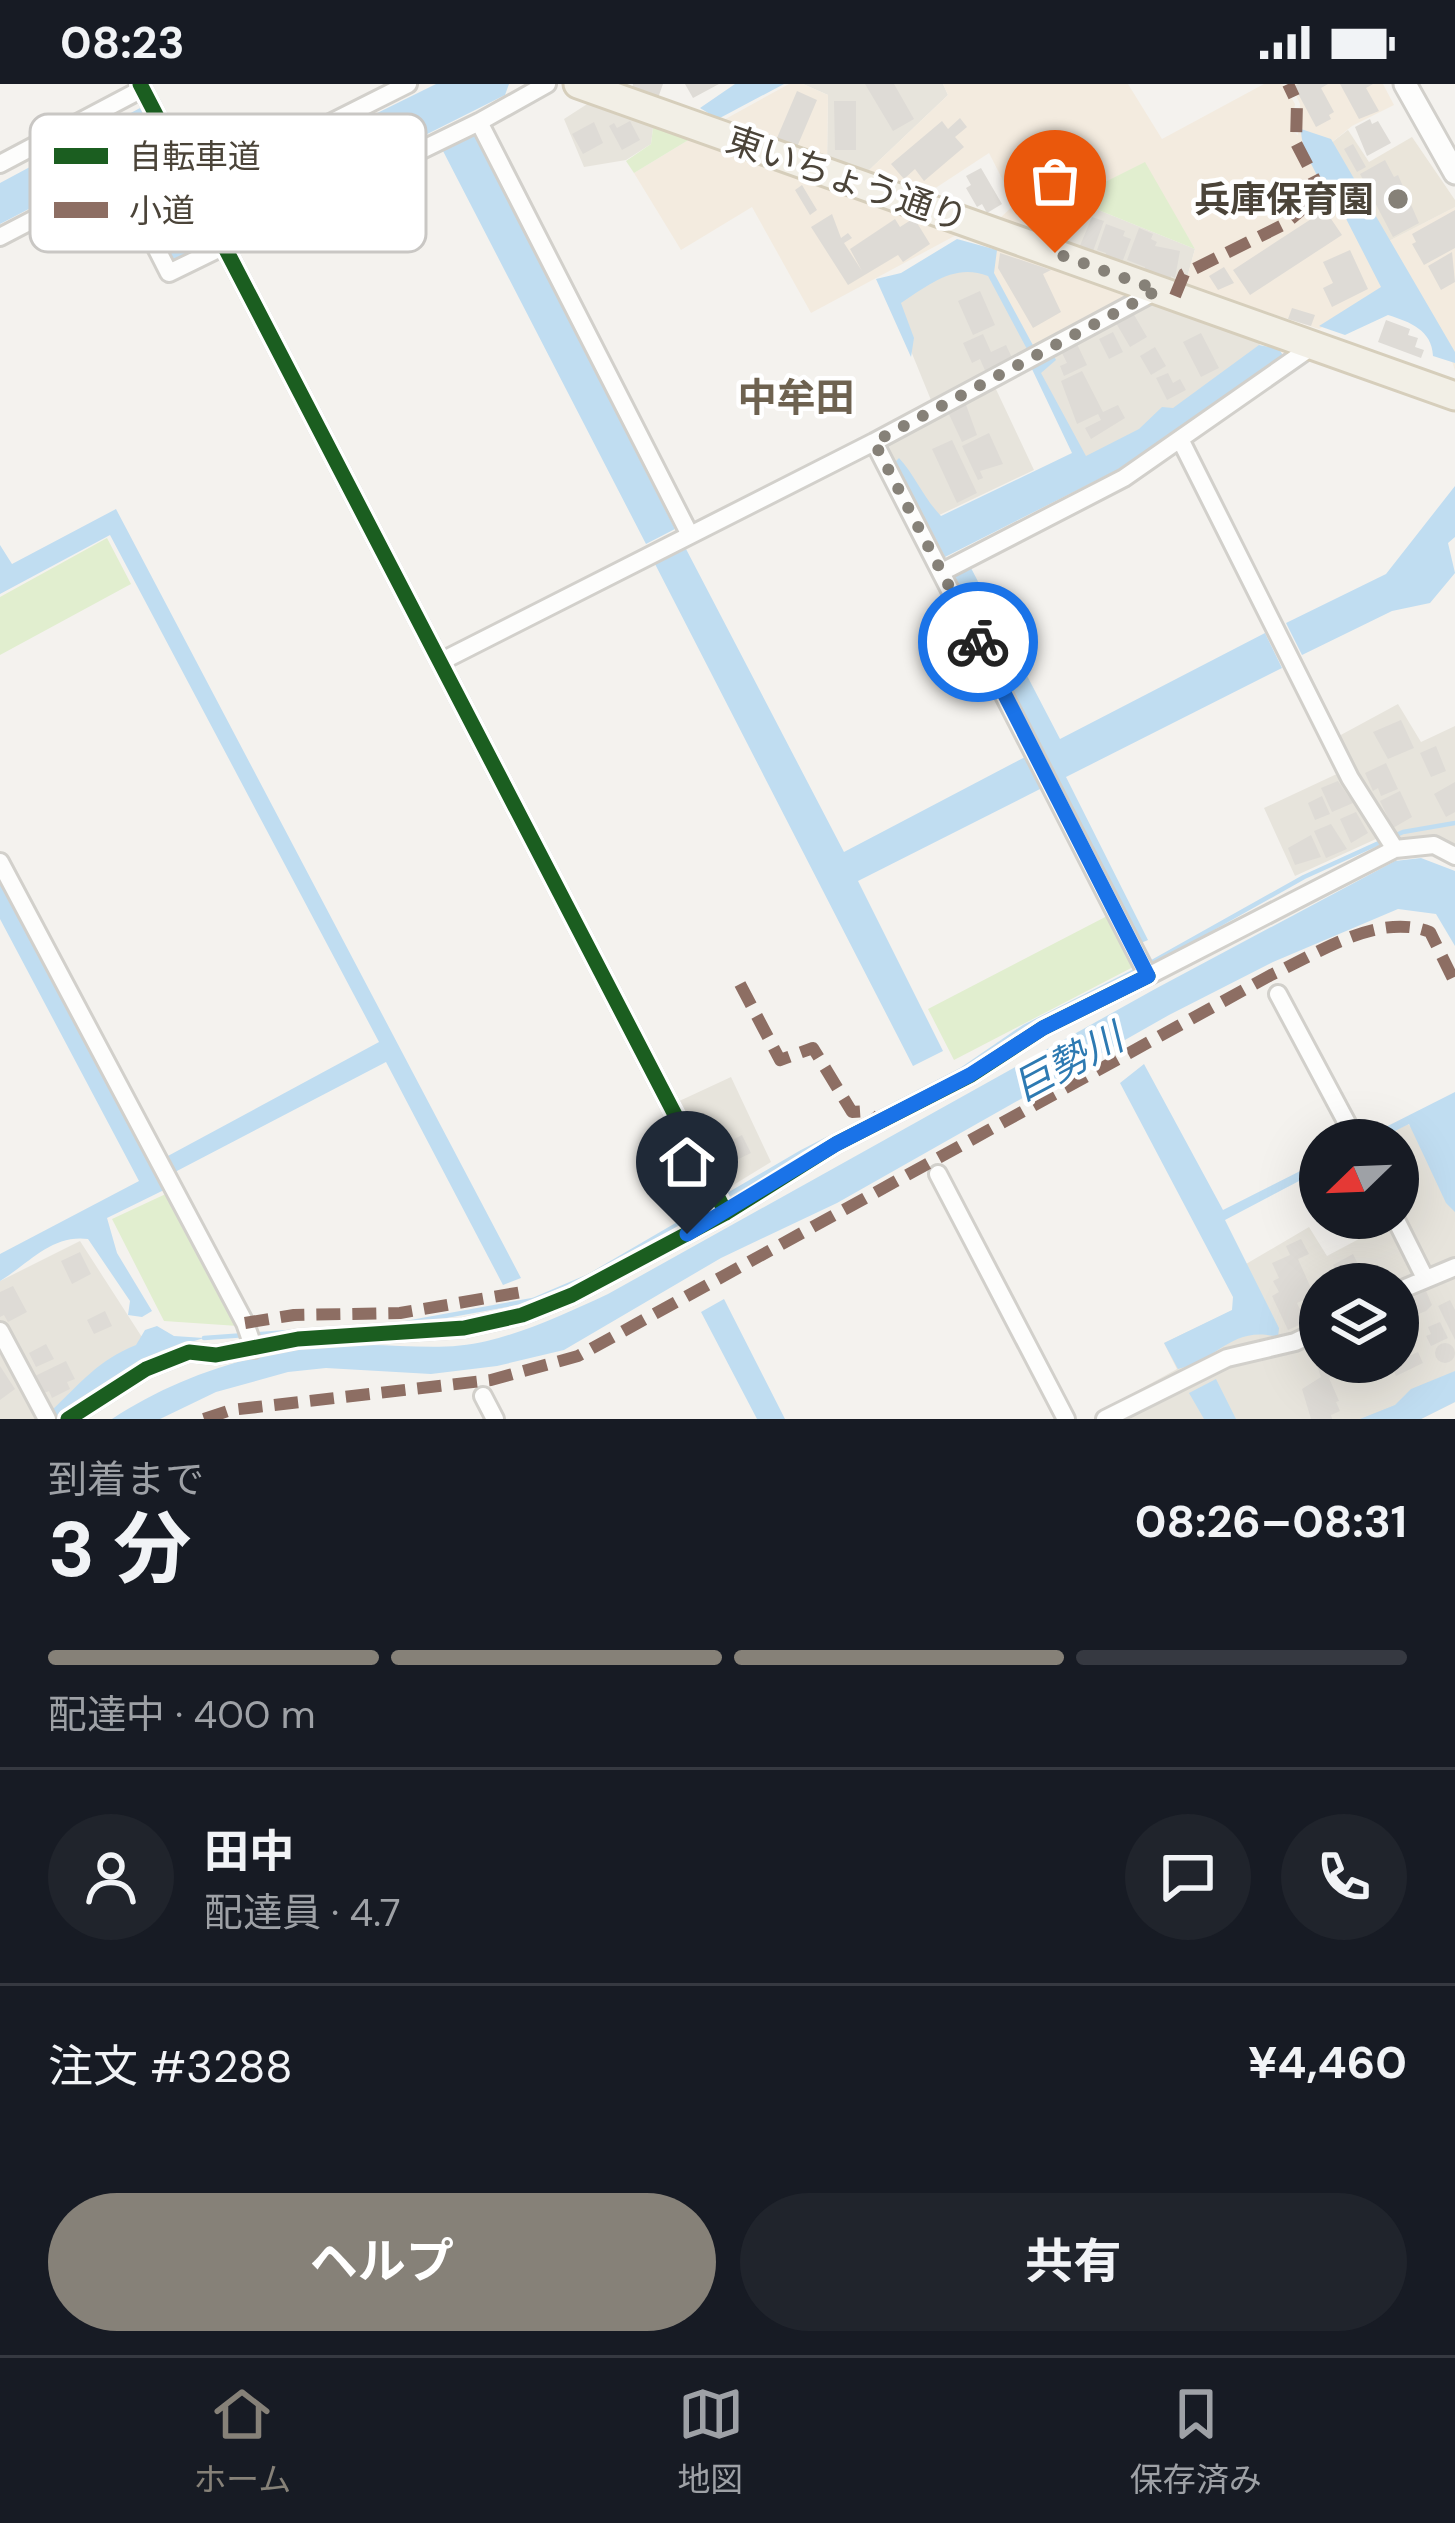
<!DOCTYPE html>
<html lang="ja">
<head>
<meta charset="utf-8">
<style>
	:root { --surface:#171b24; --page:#20242c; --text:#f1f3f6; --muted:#9ea1a6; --line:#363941; --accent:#868178 }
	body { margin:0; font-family:"DM Sans","Noto Sans JP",sans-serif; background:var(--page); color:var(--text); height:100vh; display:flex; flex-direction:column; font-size:45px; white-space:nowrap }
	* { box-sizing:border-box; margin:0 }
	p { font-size:39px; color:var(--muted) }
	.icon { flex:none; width:66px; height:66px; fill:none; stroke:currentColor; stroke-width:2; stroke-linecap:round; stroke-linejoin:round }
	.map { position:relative; height:1335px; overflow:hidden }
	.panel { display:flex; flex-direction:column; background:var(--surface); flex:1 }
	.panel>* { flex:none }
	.needle { width:78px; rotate:247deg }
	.fabs { position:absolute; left:1299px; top:1035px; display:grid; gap:24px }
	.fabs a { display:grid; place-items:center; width:120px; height:120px; border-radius:50%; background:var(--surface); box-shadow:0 12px 48px #0002; font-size:60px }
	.pin { position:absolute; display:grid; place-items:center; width:102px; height:102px; color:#fff; margin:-123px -51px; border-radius:50% 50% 50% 0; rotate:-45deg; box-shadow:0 0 12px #0007 }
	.pin .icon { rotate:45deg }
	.courier { position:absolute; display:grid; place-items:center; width:120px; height:120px; margin:-60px; border:9px solid #1a73e8; border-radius:50%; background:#fff; color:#222; box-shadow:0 3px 15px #0007 }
	.headline em { font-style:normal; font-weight:700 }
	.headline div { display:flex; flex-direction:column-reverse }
	.headline { display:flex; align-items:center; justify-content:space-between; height:204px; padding:0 48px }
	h1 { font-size:78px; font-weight:700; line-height:90px }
	.bar { display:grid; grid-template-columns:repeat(4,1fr); gap:18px 12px; align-content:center; height:144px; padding:0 48px }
	.bar i { height:15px; border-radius:9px; background:var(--line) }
	.bar .active { background:var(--accent) }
	.bar p { grid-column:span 4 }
	.line { display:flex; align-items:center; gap:30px; padding:0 48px; border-top:3px solid var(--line) }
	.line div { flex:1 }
	.round { display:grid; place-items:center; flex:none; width:126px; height:126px; border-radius:63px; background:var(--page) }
	.button { display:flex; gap:24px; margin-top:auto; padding:24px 48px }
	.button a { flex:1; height:138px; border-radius:72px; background:var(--accent); color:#fff; font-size:48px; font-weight:700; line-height:138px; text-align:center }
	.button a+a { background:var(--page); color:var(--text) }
	.status { display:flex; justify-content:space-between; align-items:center; height:84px; padding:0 60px; background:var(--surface); direction:ltr }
	.status svg { height:33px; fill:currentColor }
	.dock { display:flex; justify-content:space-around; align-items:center; height:168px; border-top:3px solid var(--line); background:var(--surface); font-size:33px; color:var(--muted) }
	.dock a { display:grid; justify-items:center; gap:6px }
	.dock .active { color:var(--accent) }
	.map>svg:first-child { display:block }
</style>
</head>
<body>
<div class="status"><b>08:23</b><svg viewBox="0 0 49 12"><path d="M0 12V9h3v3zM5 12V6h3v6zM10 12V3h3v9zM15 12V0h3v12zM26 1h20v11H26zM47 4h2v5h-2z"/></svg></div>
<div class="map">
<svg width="1455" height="1335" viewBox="0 0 1455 1335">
	<rect width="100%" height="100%" fill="#f4f2ee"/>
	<path fill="#e7e4dc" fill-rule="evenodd" d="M803,0H943L948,11L866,89L827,80L828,11Z
		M595,15L654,36L651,60L626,76L584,83L564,35Z
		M1071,115L1195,165L1185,201L1025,147L1032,135Z
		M951,182L1138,212L1259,254L1261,272L1085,380L1035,283L1027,285L994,301L1034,386L912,444L868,355L933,321L891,218Z
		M1398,620L1421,658L1455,642V764L1436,752L1376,755L1295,792L1264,724L1341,688L1326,659Z
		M731,993L771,1078L722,1108L675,1019Z
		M1408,1040L1455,1085V1318L1421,1335H1131L1121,1316L1177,1285L1164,1259L1233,1226L1246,1180L1309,1143L1327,1172L1387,1140L1385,1134H1398V1056H1377ZM1320,1200H1398V1278H1320Z
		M80,1157L147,1261L66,1316L55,1335H0V1197Z"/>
	<path fill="#f3ebdf" d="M789,0H803L828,11L827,80L720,38Z
		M943,0H1128L1162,55L1264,0H1283L1295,20L1291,46L1298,51L1300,20L1291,0H1383L1394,21L1352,42L1326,63L1388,205L1319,245L1185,201L1195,165L1144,79L1032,135L1025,147L998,136L1015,120L989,69L934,105L932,112L866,89L948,11Z
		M695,52L960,149L811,229L752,123L681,166L634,89Z
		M1455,123V287L1449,267L1385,159Z
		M995,161L1138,212L1032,269L987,182Z"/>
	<path fill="#eae5da" d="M1348,46L1369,78L1412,53L1455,116V123L1385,159L1326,63Z"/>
	<path fill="#e1eecf" d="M654,36L695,52L634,89L626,77L651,60Z
		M1145,78L1195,165L1071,115Z
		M107,454L131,500L0,571V513Z
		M1111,830L1137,881L954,976L928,925Z
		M170,1108L238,1242L164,1237L112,1135Z"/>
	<path fill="#c0ddf1" d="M436,0H509L505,11L230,149L225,140L205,150L210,161L173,177L121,77L0,140V99L140,24L197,134L216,124L211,111Z
		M735,0H784L718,35L700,24Z
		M1301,45L1331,55L1455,268V279L1433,272C1432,246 1410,238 1388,231L1345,251L1319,242L1381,203L1339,121L1326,114C1320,90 1301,70 1301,45Z
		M475,51L675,445L646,460L443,67Z
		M957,155L997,166L994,189L1035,265L1028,267L988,192C954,179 929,201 901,219L914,254L911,273L876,195L901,189Z
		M1259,261L1279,265L1284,273L1117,386L945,473L895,378L899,374C915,391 922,412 941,432L1072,369L1031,283L1053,270L1056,276L1041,289L1086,372L1139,345L1162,323L1173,324Z
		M1455,402V453L1448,459L1455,489L1430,519L1392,527L1302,571L1286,539L1386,490Z
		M116,425L521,1194L503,1201L386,978L175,1088L166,1073L379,958L110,451L0,510V461L12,480Z
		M686,465L844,768L1025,673L1033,687L1048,678L954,493L971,484L1060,655L1265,549L1282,584L1066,693L1148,856L1141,859L1049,683L1036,692L1042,704L858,797L943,967L913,982L655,480Z
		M1421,774L1455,787V862L1436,830L1398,825L1273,878L1169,931L837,1119L721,1174L564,1266L497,1282L431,1290L326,1284L288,1288L216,1308L160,1335H112C185,1287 278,1259 367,1261C407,1261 447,1267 487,1257C529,1247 569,1228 608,1210L1155,905L1395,777Z
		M0,792L164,1106L107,1134L117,1169L152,1227L142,1233L128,1231L130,1217L88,1155C52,1150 28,1180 0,1197V1170L139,1097L0,835Z
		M1144,980L1223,1126L1320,1077V1086L1225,1136L1279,1244L1278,1253C1231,1241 1219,1276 1178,1285L1164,1259L1232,1226L1233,1213L1120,999Z
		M1455,1008V1128L1446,1119L1409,1040L1377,1056H1360Z
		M724,1215L785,1335H757L701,1228Z
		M157,1242L174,1252L204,1254L161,1267L54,1333L51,1327C82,1298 97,1277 136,1261L145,1246Z
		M1455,1287V1318L1421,1335H1360L1395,1321L1411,1305Z
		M1216,1295L1236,1335H1204L1189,1309Z"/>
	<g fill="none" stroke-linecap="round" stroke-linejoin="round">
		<path stroke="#c0ddf1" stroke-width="4.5" d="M1147,881L1304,793L1403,748L1455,739
			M156,1091L171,1082
			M401,1240L533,1216L589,1192L802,1068L961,986L1024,943L1137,886
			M204,1254L330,1245"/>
	</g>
	<path fill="#dedbd6" d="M633,0H663L658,14L632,4Z
		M685,0H719L693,14Z
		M865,0H894L914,35L893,47Z
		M1298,0H1328L1321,4L1334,28L1329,31L1331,35L1316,43L1294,2Z
		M1340,0H1373L1366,4L1379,27L1359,35Z
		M797,7L817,16L797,63L777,54Z
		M834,17H856V66H835Z
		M960,34L967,43L955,53L964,63L924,97L915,85L904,95L891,80L942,37L948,45Z
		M1370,35L1372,40L1378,37L1391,59L1367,72L1355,43Z
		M630,37L640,56L622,66L609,42L614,39L617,44Z
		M594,38L603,59L583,70L572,50Z
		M1353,60L1366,83L1357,88L1344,65Z
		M1385,76L1394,93L1398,91L1419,139L1393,153L1360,90Z
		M981,84L1002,120L987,129L982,120L977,123L966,104L971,101L966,92Z
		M802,101L817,126L810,131L795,106Z
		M1325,126L1342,151L1250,211L1233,186Z
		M1455,126V164L1424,181L1412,160L1416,158L1412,150Z
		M832,130L841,154L848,149L852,154L844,159L862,187L850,165L895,135L900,143L914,134L930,160L903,178L898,171L848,201L811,143Z
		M1092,133L1104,137L1092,170L1079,164Z
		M1106,140L1125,147L1123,152L1131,155L1123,176L1105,172L1106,169L1097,166Z
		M1139,144L1153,150L1151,155L1157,158L1155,162L1180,167L1175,194L1171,192L1170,196L1144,186L1145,183L1127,176Z
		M1350,166L1368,205L1332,223L1323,204L1333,199L1323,178Z
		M1452,168L1455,198L1441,206L1428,182Z
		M1000,169L1051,186L1043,190L1061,228L1033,244L998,184Z
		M1224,183L1234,199L1218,206L1209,192Z
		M980,207L995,241L973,251L958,217Z
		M1292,224L1315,231L1311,242L1288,235Z
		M1133,229L1147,253L1130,263L1116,239Z
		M1386,236L1410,245L1408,251L1418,254L1415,263L1424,266L1421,274L1378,258Z
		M1113,248L1123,268L1109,275L1099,255Z
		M1201,249L1219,284L1201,293L1183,258Z
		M983,250L991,268L1006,261L1014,278L987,291L980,275L972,279L963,259Z
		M1077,260L1087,281L1064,292L1060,282L1067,279L1061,267Z
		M1155,263L1166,282L1151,291L1140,272Z
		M1082,287L1103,328L1118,321L1125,334L1091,355L1085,344L1101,336L1098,330L1077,340L1061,297Z
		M1168,289L1173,299L1180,295L1186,306L1167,316L1156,294Z
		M965,318L977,351L962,358L947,326Z
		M989,349L1003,380L980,387L983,394L978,396L962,362Z
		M952,356L977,409L957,419L932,365Z
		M1401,636L1414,664L1388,675L1373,648Z
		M1436,662L1446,687L1431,693L1420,669Z
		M1386,679L1398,705L1381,712L1378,704L1373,707L1365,689Z
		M1338,697L1353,719L1332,728L1321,704Z
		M1455,698V728L1446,733L1434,710Z
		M1400,707L1412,733L1393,744L1380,717Z
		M1322,712L1330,730L1315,736L1308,719Z
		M1356,728L1368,749L1351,759L1340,735Z
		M1331,740L1347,765L1326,774L1314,747Z
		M1311,751L1321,773L1295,781L1288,764Z
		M742,1051L751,1069L722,1083L713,1066Z
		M1301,1155L1309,1170L1298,1175L1314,1211L1297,1219L1306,1238L1288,1246L1272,1212L1279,1208L1273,1197L1279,1194L1272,1179L1290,1171L1286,1162Z
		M80,1168L91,1190L72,1200L61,1177Z
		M1353,1170L1366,1196L1343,1200L1333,1181Z
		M13,1202L27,1228L8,1238L4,1231L0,1233V1208Z
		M1426,1207L1432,1221L1426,1227L1416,1231L1413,1225L1403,1229L1399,1220Z
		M1450,1216L1455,1226V1256L1438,1222Z
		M105,1227L112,1242L94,1250L87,1236Z
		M1403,1233L1411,1249L1406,1252L1410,1259L1404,1262L1407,1268L1398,1272V1235Z
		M1440,1238L1448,1254L1431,1262L1426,1252L1431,1250L1428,1243Z
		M1435 1269a10 10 0 1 1 20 0a10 10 0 1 1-20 0Z
		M46,1260L54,1275L36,1283L29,1269Z
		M1320,1261V1278H1329L1334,1291L1329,1294L1339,1317L1336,1318L1340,1327L1331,1331L1332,1335H1311L1302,1305L1321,1293L1311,1265Z
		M1418,1268L1423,1279L1396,1292L1393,1285L1385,1289L1378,1278L1391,1280Z
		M66,1277L75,1295L67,1298L70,1305L52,1314L49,1307L44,1309L41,1303L37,1305L35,1292Z
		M0,1282L15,1305L0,1316Z"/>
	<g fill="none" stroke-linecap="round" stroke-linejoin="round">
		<g stroke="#d2d0cb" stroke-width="22">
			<path id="minor" d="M140,0L726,1129
				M479,38L690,451
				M0,80L142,5
				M197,106L408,0
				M0,153L119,91L169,189L479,38L547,0
				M1181,357L1350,694L1395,765
				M874,358L1148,892L1395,765L1434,761L1455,772
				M942,488L1124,394L1313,262
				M440,578L874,358L1158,206
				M0,778L245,1239L254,1265
				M1278,910L1356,1056
				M938,1090L1066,1335
				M1395,1134L1425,1194
				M1398,1207L1455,1183
				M0,1247L47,1335
				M483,1312L495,1335
				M68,1335L146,1285L189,1268L216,1271L298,1255L464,1244L522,1231L572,1211L726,1129L836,1060L971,991L1043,944L1148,892
				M1105,1335L1227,1274L1295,1258L1320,1246"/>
		</g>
		<g stroke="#d2d0cb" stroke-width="27">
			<path id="tertiary" d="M1405,0L1455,89"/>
		</g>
		<g stroke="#d6cebb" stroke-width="33">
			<path id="primary" d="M578,0L1455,312"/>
		</g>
		<use href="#minor" stroke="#fdfdfc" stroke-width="16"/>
		<use href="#tertiary" stroke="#fdfdfc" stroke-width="21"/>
		<use href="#primary" stroke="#f2efe6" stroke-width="27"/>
		<path stroke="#8d6e63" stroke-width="12" stroke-dasharray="24 12" stroke-linecap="butt" d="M1175,212L1184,190L1285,140L1322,109L1296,59L1297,19L1288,0
			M740,900L780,976L813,964L852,1028L867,1027L878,1039
			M245,1239L294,1231L400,1229L522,1208
			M204,1335L231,1326L491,1296L578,1272L1271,891C1319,869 1378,828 1430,848L1455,899"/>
		<g stroke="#fff" stroke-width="22">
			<path id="cycleway" d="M140,0L726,1129
				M68,1335L146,1285L189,1268L216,1271L298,1255L464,1244L522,1231L572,1211L726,1129L836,1060L971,991L1043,944L1148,892"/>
		</g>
		<use href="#cycleway" stroke="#1b5e20" stroke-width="15"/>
	</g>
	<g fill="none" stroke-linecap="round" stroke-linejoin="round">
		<path stroke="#868178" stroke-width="12" stroke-dasharray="0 21.6" d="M978,558L874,358L1158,206L1055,169"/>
		<path stroke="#1a73e8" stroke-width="15" d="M687,1150L836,1060L970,991L1043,944L1148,892L978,558"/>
	</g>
	<circle fill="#868178" stroke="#fff" stroke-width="4.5" cx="1398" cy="115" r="12"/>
	<g text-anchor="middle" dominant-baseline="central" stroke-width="9" stroke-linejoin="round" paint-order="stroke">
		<g font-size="36" fill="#4b4439" stroke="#fff">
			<text transform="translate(847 95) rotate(19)">東いちょう通り</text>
		</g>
		<g font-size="36" font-weight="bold" fill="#4b4439" stroke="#fff" text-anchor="end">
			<text x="1374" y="115">兵庫保育園</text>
		</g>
		<g font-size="39" font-weight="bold" fill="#6e6250" stroke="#fff">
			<text x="796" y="313">中牟田</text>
		</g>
		<g font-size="39" font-style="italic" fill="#2e7ab2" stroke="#fff">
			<text transform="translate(1068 978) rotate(-28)">巨勢川</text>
		</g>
	</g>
	<rect x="30" y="30" width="396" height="138" rx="18" fill="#fff" stroke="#c9c7c4" stroke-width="3"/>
	<rect x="54" y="64" width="54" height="16" fill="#1b5e20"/>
	<rect x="54" y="118" width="54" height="16" fill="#8d6e63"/>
	<g font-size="33" fill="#4b4439">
		<text x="129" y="84">自転車道</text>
		<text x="129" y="138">小道</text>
	</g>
</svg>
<div class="fabs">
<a><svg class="needle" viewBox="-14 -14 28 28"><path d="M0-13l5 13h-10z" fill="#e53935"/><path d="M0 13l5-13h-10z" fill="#9ea1a6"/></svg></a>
<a><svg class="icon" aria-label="layers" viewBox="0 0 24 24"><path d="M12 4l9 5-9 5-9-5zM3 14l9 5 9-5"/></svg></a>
</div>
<div class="pin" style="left:1055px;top:169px;background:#ea580c"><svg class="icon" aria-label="bag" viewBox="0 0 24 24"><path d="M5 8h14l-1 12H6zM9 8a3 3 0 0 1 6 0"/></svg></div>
<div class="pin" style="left:687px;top:1150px;background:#1f2937"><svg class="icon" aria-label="home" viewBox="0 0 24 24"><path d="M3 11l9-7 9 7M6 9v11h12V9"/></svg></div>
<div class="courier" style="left:978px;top:558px"><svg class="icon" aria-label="bike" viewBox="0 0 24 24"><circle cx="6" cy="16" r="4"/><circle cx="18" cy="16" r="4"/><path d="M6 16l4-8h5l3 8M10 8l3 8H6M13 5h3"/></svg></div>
</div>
<section class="panel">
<div class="headline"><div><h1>3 分</h1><p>到着まで</p></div><em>08:26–08:31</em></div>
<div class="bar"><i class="active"></i><i class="active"></i><i class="active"></i><i></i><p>配達中 · 400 m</p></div>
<div class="line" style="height:216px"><a class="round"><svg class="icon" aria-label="person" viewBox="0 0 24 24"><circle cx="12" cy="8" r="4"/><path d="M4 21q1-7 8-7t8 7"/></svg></a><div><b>田中</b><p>配達員 · 4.7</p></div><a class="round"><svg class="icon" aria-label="chat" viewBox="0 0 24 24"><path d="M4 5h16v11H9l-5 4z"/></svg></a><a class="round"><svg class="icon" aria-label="phone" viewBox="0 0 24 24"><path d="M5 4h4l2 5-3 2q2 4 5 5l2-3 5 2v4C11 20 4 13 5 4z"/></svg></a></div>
<div class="line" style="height:156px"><div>注文 #3288</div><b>¥4,460</b></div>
<div class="button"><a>ヘルプ</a><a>共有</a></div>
</section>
<nav class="dock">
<a class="active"><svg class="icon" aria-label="home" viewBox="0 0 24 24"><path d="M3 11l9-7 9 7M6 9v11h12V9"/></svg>ホーム</a>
<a><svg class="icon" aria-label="map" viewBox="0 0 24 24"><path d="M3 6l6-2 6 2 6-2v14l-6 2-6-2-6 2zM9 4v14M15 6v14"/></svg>地図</a>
<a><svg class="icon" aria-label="saved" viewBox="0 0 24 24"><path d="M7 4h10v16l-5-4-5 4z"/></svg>保存済み</a>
</nav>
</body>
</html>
